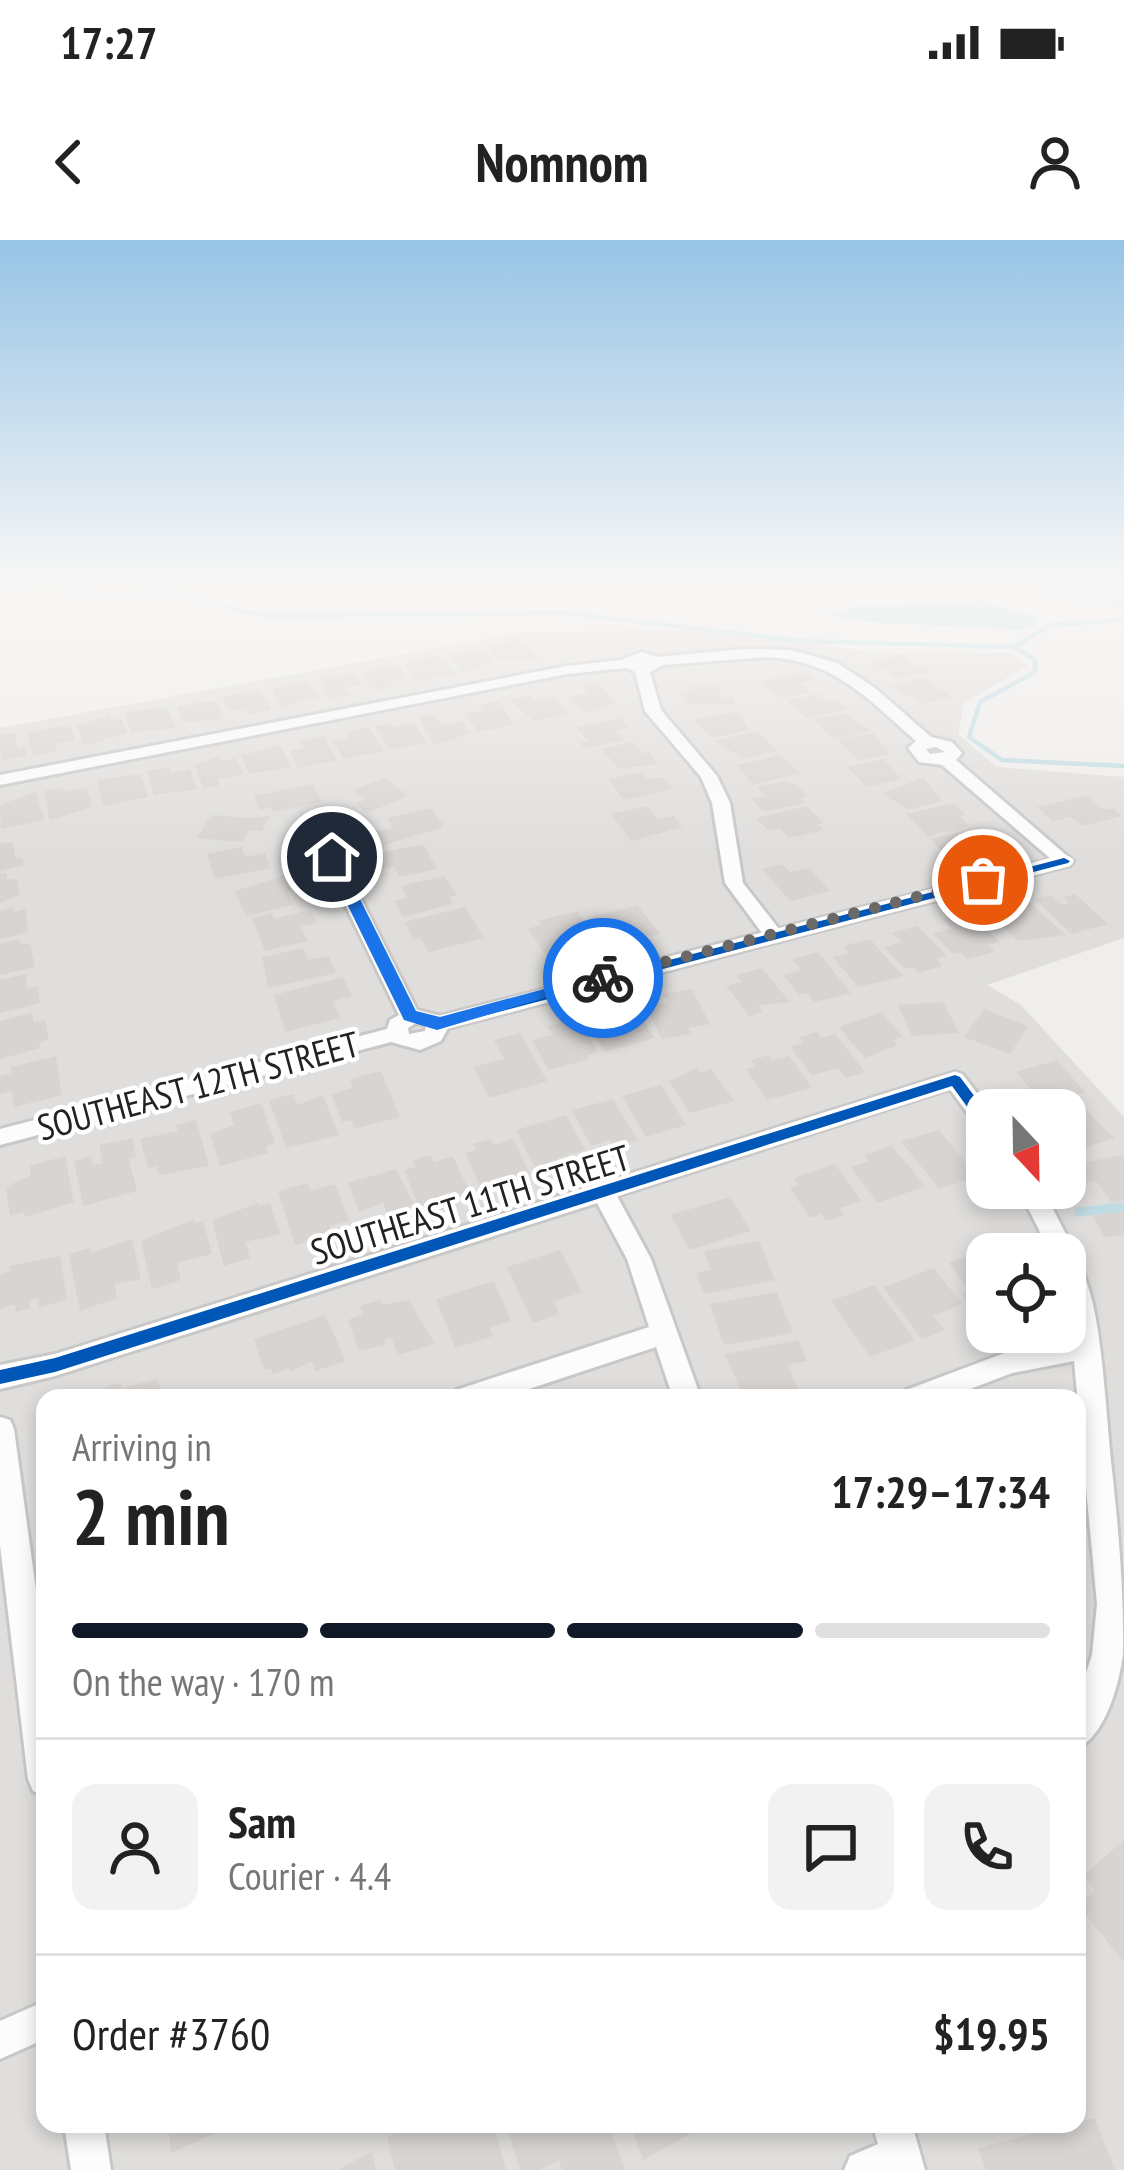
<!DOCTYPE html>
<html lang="en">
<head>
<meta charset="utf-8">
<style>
	:root { --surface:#fff; --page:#f2f2f2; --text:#222; --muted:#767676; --line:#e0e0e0; --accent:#111827 }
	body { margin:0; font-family:"PT Sans Narrow",sans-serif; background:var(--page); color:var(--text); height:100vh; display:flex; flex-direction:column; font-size:45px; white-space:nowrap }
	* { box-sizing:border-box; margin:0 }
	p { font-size:39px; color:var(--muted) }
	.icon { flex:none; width:66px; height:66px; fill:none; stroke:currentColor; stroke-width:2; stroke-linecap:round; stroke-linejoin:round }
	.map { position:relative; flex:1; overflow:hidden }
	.details { position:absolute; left:36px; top:1149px; width:1050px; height:744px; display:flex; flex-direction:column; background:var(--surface); border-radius:24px; box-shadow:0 6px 18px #0003 }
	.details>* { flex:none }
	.needle { width:78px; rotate:158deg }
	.buttons { position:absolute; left:966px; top:849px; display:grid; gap:24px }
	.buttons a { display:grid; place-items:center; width:120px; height:120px; border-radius:24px; background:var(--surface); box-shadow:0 6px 18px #0003; font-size:60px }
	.pin { position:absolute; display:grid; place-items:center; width:102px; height:102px; color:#fff; margin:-51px; border:6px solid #fff; border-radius:50%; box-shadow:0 3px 12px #0007 }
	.courier { position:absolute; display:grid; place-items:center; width:120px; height:120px; margin:-60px; border:9px solid #1a73e8; border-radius:50%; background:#fff; color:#222; box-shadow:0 3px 15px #0007 }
	.headline em { font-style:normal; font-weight:800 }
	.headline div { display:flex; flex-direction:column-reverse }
	.headline { display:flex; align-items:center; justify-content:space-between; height:204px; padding:0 36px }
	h1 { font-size:78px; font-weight:800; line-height:90px }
	.bar { display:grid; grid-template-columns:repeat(4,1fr); gap:18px 12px; align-content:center; height:144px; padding:0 36px }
	.bar i { height:15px; border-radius:9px; background:var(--line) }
	.bar .on { background:var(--accent) }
	.bar p { grid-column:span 4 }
	.line { display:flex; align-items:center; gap:30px; padding:0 36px; border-top:3px solid var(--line) }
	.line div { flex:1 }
	.round { display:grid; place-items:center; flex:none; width:126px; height:126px; border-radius:24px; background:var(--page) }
	.status { display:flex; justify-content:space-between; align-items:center; height:84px; padding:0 60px; background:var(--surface); direction:ltr }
	.status svg { height:33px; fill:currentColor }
	header { display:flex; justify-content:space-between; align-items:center; height:156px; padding:0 36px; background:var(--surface); font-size:54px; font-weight:800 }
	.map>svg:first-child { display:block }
</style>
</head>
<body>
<div class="status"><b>17:27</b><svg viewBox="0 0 49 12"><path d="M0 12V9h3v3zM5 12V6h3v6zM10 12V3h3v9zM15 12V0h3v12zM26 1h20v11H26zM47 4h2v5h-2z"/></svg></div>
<header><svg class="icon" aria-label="back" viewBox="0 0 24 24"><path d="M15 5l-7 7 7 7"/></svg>Nomnom<svg class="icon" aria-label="person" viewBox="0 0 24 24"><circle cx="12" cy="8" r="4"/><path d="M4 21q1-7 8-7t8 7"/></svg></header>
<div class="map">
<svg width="1124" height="1930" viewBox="0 0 1124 1930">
	<rect width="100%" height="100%" fill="#f0eeeb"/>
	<path fill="#dfdedc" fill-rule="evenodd" d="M696,390L886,413H1012L1028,426L964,463L958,494L997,527L1124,537V698L987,745L1021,765L1124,877V1930H0V488L523,392ZM987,870H1065V948H987ZM987,1014H1065V1092H987ZM45,1158H1077V1884H45Z"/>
	<path fill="#bfdbe3" d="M1039,342H1124V367L1054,356Z
		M984,361L1038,377L1032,387L1021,390L871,382L828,375L863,365Z"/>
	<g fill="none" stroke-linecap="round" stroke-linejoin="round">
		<path stroke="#bfdbe3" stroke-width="4.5" d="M0,350L48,344L100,357L169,352L264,376L564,373L803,401L1014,407L1035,420V432L980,462L969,497L1002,520L1124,526
			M1014,407L1051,385L1124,380"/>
		<path stroke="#bfdbe3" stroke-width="9" d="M1079,972L1124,967"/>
	</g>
	<path fill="#d7d4d2" d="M519,399L542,419L500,422L488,407Z
		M483,409L494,422L464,433L450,415Z
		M436,415L457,435L414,440L405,425Z
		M901,415L916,428L925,426L932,432L897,439L886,429L876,432L867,424Z
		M391,426H399L407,437L391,441L395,446L373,451L361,432Z
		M354,432L362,445L347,448L351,455L329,459L318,438Z
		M805,432L814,440L800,443L810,452L782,458L756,442Z
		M925,437L952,457L924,464L891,445Z
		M308,439L318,457L282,468L272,449Z
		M598,442L616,462L588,473L578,469L568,457L588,453L581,445Z
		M690,445H719L722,457H733L734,464H688L680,452L691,451Z
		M260,449L272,470L248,475L245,469L230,471L222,457Z
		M818,454L826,461L836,459L847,469L806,478L787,460Z
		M530,455L534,460L553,456L568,474L534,481L509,460Z
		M207,461H216L225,479L183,482L177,467Z
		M500,461L513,485L478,492L464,472H483L479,465Z
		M167,467L176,488L131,492L124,472Z
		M731,472L741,475L749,490L711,498L694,480Z
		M845,473L871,491L833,499L813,479Z
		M434,474L441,485L462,481L471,493L435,505L417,477Z
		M109,476L111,480L121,478L127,493L84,506L77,486Z
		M620,478L629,487L616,490L625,500L585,509L580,503L588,501L576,487Z
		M391,483L394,487L414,483L427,503L390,510L375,486Z
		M62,486L71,488L75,500L55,504L57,511L33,516L27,493Z
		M369,487L384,511L343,519L333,501L348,498L345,492Z
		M757,491L777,511L743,519L715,501Z
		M15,493L18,509L25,507L27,516L1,521L0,495Z
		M873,493L890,514L859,521L837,500Z
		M324,496L336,520L298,528L290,510L304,508L300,501Z
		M633,502L642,513L649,512L658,524L618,529L601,508Z
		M280,504L291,527L250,534L241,516Z
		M780,515L800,533L753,545L737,525Z
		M220,516L222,521L236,518L244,534L218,539L220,545L204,549L194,525Z
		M884,519L901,539L867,547L847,527Z
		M169,527L171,533L190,529L197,549L154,555L147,531Z
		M641,532L648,540L663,537L673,549L624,560L608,539Z
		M141,534L148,557L103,566L97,540Z
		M385,538L408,556L367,573L355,563L365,559L353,550Z
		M923,538L942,561L908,570L882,553Z
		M784,541L796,544L807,556L800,558L806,563L764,572L752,559L765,556L757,547Z
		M313,544L322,562L273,572L271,567L260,570L254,556Z
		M63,548L64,552L87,548L92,567L50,580L44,551Z
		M36,552L44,580L1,589L0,565Z
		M1087,555L1104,570L1113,568L1122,576L1082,586L1071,577L1053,581L1037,567Z
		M953,563L966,575L959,576L969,586L928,596L906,574Z
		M648,566L658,579L674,576L682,587L631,601L611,574Z
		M807,566L824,583L817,584L823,590L789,598L780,588L769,591L756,578Z
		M432,568L444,587L384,605L376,591L393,588L387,578Z
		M211,575L250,578L270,576L262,591L249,590L242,602L197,598Z
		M981,587L993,598L981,600L994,613L954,623L930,599Z
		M12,602L16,619L22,618L24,625L0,631V604Z
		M423,604L437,629L400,637L394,626L378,630L371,615Z
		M242,607L245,617L265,613L270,628L215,639L207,614Z
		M782,624L790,632L809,628L830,651L790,661L762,629Z
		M6,633L7,640L17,638L20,654L0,663V634Z
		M292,633L299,648L287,651L293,665L246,676L235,651Z
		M444,636L457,655L449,657L453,664L403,677L394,661L408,657L401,646Z
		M1075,654L1108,684L1072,694L1035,659L1051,655L1062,665L1070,663L1064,657Z
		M1024,658L1066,695L1018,701L993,677L1010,673L1001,664Z
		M637,665L660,694L610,702L592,677Z
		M14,667L15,672L26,669L28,692L0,699V671Z
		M465,667L484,698L429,712L421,698L414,700L405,682Z
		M311,670L317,683L301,686L307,701L265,711L252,678L272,673L274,679Z
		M577,671L602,705L553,725L528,689L541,685L538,681Z
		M970,672L999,702L988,705L995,712L967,719L961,712L953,714L933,693L952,689L943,679Z
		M917,686L947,716L936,719L942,726L918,733L913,727L905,729L884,707L902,702L892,693Z
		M20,699L21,705L30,703L35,727L0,735V704Z
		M870,699L903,736L858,747L833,717L849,713L843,706Z
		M304,708L308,720L329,716L336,733L268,748L262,717Z
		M818,712L851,753L814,762L807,753L799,755L783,735L801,730L792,719Z
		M762,728L790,762L758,765L763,772L749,776L726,746L742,742L736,735Z
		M26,734L27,749L38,746L40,763L0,773V740Z
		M343,737L352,756L333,761L340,778L285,792L274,755Z
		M692,749L710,784L688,788L691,794L662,799L646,767L668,763L663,754Z
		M943,762L959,793L912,796L898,765Z
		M609,768L613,774L634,768L655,798L605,812L582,776Z
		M984,769L1028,786L1010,814L964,797Z
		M881,772L903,797L893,800L898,805L865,818L839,787Z
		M32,773L34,783L45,780L49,799L39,802L40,808L0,819V781Z
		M578,778L598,812L587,815L589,819L549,830L532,800L553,795L548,786Z
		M817,792L821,798L835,794L865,832L846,838L838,828L812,835L790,807L803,803L799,797Z
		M520,793L547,841L490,858L473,827L504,819L494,800Z
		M769,815L772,820L789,816L812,848L767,860L746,829L755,826L751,820Z
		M56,816L62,855L14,867L12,851L0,854V836L11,833V827Z
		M1057,820L1085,852L1043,864L1016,832Z
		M697,828L701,833L711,829L734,861L690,873L669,841Z
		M381,831L400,877L354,889L351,880L342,882L331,854L353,848L350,839Z
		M661,845L686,885L646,897L622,856Z
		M293,854L297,865L323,855L339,895L286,908L269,860Z
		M613,859L638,901L614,908L610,900L591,906L572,870Z
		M261,863L275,903L266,907L268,913L220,926L210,894L234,885L230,872Z
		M1081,864L1098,883L1115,898L1075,911L1065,899V868Z
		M566,875L585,910L557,918L561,925L537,932L516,890Z
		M196,880L209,926L159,935L157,926L148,929L140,899L178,891L176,885Z
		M939,890L977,937L939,949L901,901Z
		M132,898L136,917L129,919L137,951L83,966L74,921L91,916L93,925L103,923L99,905Z
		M491,899L494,905L513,899L530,934L481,948L465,913L476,910L473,904Z
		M892,906L925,946L878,963L851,927L869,921L864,915Z
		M431,915L434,922L453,916L469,951L419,967L404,930L416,927L413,920Z
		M1124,915V960L1112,963L1096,941L1082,944L1070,925Z
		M65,916L74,962L25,977L24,972L10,976L6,947L31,935L30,926Z
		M835,924L862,961L840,968L845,975L826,981L821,974L810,978L790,948L799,945L794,938Z
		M396,929L416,968L389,976L383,963L359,972L348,943Z
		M307,943L310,951L335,944L349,981L329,986L332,995L295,1005L278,951Z
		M730,957L751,991L690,1010L670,975Z
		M258,963L259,966L270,963L280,994L245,1002L250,1018L224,1026L212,980Z
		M1124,972V995L1104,997L1093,975Z
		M194,979L195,983L203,981L212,1014L177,1023L181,1040L152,1049L141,1001Z
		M132,999L141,1039L114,1044L117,1058L80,1071L69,1014L90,1008L91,1013Z
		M759,1001L775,1040L704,1054L696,1033L711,1030L704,1011Z
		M999,1006L1005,1014H987V1068L975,1072L962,1053L969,1051L949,1023Z
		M560,1010L582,1052L554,1062L559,1074L533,1083L507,1027Z
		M60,1016L67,1059L39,1068L38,1058L29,1061L30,1068L16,1072L15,1064L0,1069V1034L10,1031L9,1026Z
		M934,1028L962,1064L933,1076L944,1090L922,1099L883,1047Z
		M494,1041L511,1081L489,1088L493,1096L455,1108L436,1059Z
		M874,1045L915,1100L870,1117L831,1061Z
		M777,1052L793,1093L724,1105L710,1064Z
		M380,1060L382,1065L409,1060L435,1104L398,1115L391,1097L384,1100L386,1105L359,1111L348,1080L363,1074L360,1066Z
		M325,1075L346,1121L315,1131L312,1121L290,1132L289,1128L273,1134L271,1128L264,1130L254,1099Z
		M798,1100L807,1121L788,1125L800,1154L744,1158L725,1114Z
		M158,1139L162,1158H82L108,1146L121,1143L122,1148Z
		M1124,1600V1722L1078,1665L1095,1650L1083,1636Z
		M1095,1878L1115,1930H986L978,1908Z
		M168,1884H236L171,1913Z
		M414,1884H493L506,1930H395L387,1897Z
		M506,1884H608L625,1930H562L559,1920L540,1930H520Z
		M630,1884H690L693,1892L643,1920Z
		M372,1912L376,1930H337Z"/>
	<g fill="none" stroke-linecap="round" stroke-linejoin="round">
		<g stroke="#c9c8c7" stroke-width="6">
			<path id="street" d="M745,409L791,410L837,423L875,448L931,497L952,502L962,513L956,520L1073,621L1070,625L448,788L441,801L420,810L391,802L0,905V889L387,789L390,780L399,775L311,595L314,591L320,590L329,595L417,770L441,776L762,693L725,643L712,563L701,537L645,471L635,432L626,428L567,434L0,545V535L567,426L621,420L642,412L657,417ZM768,417C836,421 868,459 916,501L908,508L919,522L942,525L1051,619L779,689L743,643L730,563L717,536L661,470L650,432L663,425ZM936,507L945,512L930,514L926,509ZM416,783L426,785L425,791L409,794L408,788Z
				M955,832L963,835L990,870L987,891L979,889L950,849L617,956L651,1019L701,1158H673L656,1107L502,1158H452L456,1150L649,1087L627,1019L597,963L55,1136L0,1149V1125L55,1114Z
				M1018,948H1042C1063,989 1087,1029 1095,1074C1104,1122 1106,1172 1111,1221C1118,1283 1124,1350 1123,1413C1120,1442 1105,1497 1077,1508V1460L1092,1415L1097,1364L1074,1121L1012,1133L947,1158H902L906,1150L1010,1111L1072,1099L1065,1058V1014H1051Z
				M0,1177L10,1180L14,1189L45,1416V1556L33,1551L28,1539L0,1305Z
				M45,1761V1799L0,1819V1781Z
				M64,1884H104L111,1930H71Z
				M872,1884H912L925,1930H844L850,1916L878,1904Z"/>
		</g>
		<use href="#street" fill="#fdfcfc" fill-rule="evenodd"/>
		<g stroke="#fff" stroke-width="7">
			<path id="cycleway" d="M1064,618L1070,621L1068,623L437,788L430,784L437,780Z
				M955,835L960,837L987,873V888L982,887L952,846L55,1132L0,1144V1130L55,1118Z"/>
		</g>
		<use href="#cycleway" fill="#0057b8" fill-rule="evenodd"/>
	</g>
	<linearGradient id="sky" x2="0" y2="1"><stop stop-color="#97c4e6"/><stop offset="0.56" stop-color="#f8f7f6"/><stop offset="1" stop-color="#f8f7f6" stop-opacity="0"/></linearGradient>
	<rect width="1124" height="612" fill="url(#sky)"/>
	<path fill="#1a73e8" d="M332,613L339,617L416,771L440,777L603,733L611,738L437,790L404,780L324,617Z"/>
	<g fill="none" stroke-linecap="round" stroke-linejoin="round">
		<path stroke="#6a6968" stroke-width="12" stroke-dasharray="0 21.6" d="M603,738L983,640"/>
	</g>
	<g text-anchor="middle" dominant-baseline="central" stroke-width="9" stroke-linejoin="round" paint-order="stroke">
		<g font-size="36" fill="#222" stroke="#fff">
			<text transform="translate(198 845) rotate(-15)">SOUTHEAST 12TH STREET</text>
			<text transform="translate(470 964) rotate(-17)">SOUTHEAST 11TH STREET</text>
		</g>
	</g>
</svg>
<div class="buttons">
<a><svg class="needle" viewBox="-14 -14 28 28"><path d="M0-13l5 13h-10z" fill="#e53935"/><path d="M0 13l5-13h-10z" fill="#767676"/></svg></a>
<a><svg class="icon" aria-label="locate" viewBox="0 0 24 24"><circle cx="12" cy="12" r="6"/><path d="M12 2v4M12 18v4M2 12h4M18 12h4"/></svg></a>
</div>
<div class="pin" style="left:983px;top:640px;background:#ea580c"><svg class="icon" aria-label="bag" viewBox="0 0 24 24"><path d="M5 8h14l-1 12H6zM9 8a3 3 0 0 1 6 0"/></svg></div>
<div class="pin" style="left:332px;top:617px;background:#1f2937"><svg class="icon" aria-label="home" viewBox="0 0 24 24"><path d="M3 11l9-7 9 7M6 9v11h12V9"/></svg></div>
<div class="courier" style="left:603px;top:738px"><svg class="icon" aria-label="bike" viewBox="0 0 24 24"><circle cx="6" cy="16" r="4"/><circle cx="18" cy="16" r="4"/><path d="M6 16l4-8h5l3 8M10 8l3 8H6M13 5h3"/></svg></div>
<section class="details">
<div class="headline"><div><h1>2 min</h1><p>Arriving in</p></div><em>17:29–17:34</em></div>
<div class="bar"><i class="on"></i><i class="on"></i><i class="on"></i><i></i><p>On the way · 170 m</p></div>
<div class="line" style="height:216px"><a class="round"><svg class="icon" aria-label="person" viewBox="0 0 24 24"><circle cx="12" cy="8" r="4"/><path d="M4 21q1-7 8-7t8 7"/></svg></a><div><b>Sam</b><p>Courier · 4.4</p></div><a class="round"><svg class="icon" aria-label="chat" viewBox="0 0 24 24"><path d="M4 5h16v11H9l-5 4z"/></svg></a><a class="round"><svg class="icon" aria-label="phone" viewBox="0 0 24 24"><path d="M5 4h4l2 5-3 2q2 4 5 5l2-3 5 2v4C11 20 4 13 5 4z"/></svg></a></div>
<div class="line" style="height:156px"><div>Order #3760</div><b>$19.95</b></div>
</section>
</div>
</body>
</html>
